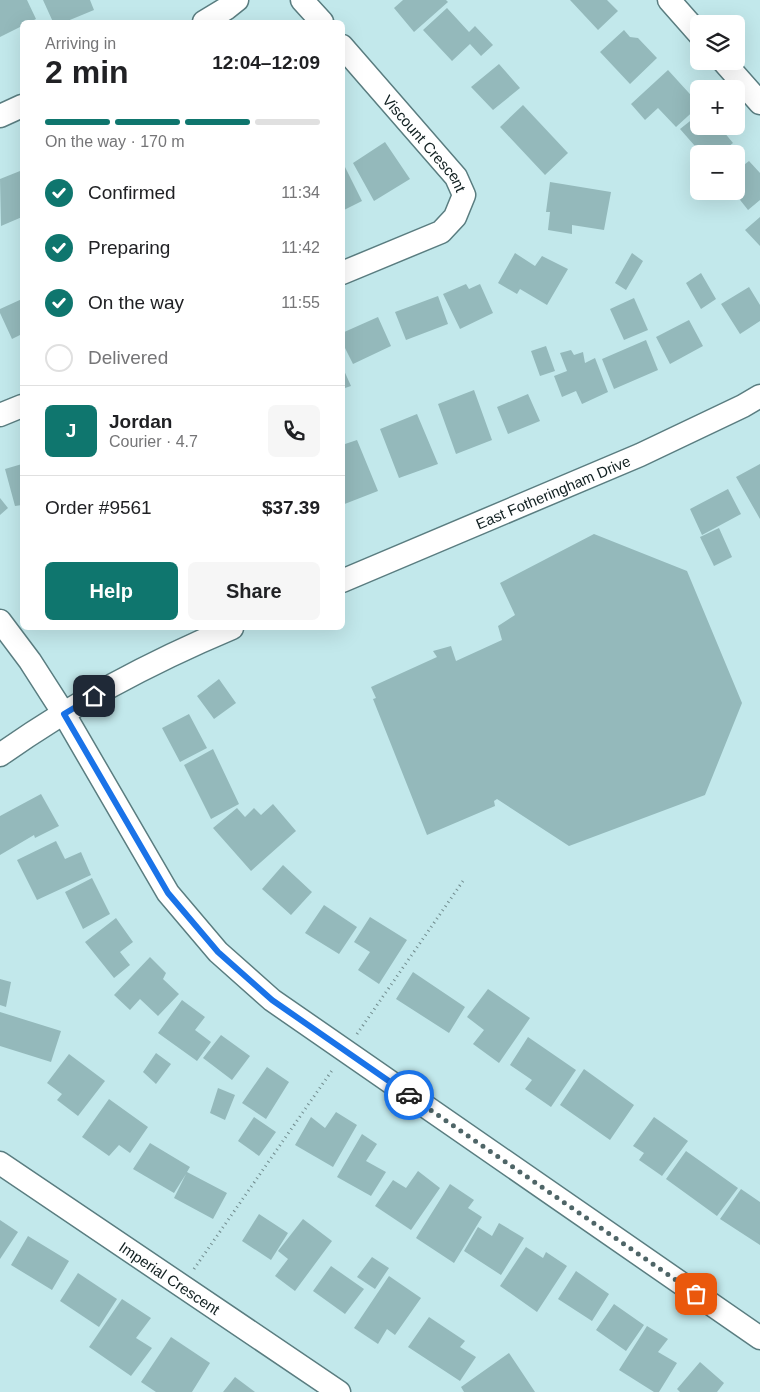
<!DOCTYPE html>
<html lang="en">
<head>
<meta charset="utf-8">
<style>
	:root { --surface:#fff; --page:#f6f6f6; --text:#202124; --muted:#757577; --line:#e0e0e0; --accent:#0f766e }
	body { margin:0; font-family:Arial,sans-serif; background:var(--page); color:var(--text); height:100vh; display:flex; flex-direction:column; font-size:19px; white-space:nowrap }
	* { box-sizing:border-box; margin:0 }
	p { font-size:16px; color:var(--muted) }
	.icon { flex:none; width:28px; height:28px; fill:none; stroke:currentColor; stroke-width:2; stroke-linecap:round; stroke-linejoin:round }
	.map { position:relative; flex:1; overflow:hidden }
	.details { position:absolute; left:20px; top:20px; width:325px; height:610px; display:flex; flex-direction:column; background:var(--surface); border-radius:8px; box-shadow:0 5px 20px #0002 }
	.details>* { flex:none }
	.fabs { position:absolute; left:690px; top:15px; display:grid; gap:10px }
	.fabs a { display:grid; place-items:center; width:55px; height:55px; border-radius:8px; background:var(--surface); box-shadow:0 5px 20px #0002; font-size:25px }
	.pin { position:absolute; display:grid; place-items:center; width:42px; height:42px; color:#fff; margin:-21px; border-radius:10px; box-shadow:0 2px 8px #0006 }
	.courier { position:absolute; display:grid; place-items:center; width:50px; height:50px; margin:-25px; border:4px solid #1a73e8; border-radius:50%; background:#fff; color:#222; box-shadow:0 1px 6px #0007 }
	.headline em { font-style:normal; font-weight:800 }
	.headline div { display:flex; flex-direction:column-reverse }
	.headline { display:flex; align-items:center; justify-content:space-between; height:85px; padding:0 25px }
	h1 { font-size:32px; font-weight:800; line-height:38px }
	.bar { display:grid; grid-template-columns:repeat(4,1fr); gap:8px 5px; align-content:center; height:60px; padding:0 25px }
	.bar i { height:6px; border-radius:4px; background:var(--line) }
	.bar .current { background:var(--accent) }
	.bar p { grid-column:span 4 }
	.line { display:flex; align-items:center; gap:12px; padding:0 25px; border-top:1px solid var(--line) }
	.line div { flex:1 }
	.round { display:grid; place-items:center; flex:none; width:52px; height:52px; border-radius:8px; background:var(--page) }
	ol { padding:0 25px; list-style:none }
	li { display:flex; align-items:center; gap:15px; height:55px }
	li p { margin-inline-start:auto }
	li .icon { padding:5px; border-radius:50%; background:var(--accent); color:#fff; stroke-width:4 }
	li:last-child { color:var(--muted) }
	li i { width:28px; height:28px; border:2px solid var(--line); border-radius:50% }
	.cta { display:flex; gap:10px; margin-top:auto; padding:10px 25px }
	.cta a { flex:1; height:58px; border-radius:8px; background:var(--accent); color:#fff; font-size:20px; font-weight:800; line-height:58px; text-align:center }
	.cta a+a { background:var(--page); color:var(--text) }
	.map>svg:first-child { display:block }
</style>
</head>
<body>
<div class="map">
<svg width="760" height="1392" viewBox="0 0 760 1392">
	<rect width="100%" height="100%" fill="#c2e8eb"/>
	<path fill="#94b9bb" d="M0,0H27L36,19L30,22H22V26L0,37Z
		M43,0H90L94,10L65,22H53Z
		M403,0H446L448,2L414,32L394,8Z
		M570,0H607L618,11L598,30Z
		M447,8L469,32L475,26L493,45L481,56L470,44L452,61L423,30Z
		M624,30L630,37L638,38L657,58L630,84L600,52Z
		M499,64L520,88L493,110L471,87Z
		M668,70L699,104V106L676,127L658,108L645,120L631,104Z
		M523,105L568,153L545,175L500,127Z
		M699,114V126H719L733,143L719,154H702L680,129Z
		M385,142L410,179L374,201L353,163Z
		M342,161L362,201L342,211Z
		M749,161L760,173V200L748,210L733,191H736V171Z
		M20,171L22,176V217L1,226L0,179Z
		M550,182L611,192L604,230L572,225V234L548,230L550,212H546Z
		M760,217V246L745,230Z
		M515,253L535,266L542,256L568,269L547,305L520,289L517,294L498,283Z
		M632,253L643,261L626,290L615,283Z
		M701,273L716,299L701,309L686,283Z
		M466,284L469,289L480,284L493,313L460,329L443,294Z
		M749,287L760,305V321L740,334L721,304Z
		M438,296L448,324L406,340L395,312Z
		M634,298L648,330L624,340L610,309Z
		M22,299V334L12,339L0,313V309Z
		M378,317L391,346L353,364L342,342V333Z
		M689,320L703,346L670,364L656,337Z
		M646,340L658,370L614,389L602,359Z
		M546,346L555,371L540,376L531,351Z
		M571,350L574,355L583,352L585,363L595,358L608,392L582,404L576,391L562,397L554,376L567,371L560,353Z
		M342,366L351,386L342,389Z
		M474,390L492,440L456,454L438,404Z
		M528,394L540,421L508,434L497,407Z
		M417,414L438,464L399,478L380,429Z
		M357,440L378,491L342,505V445Z
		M22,464V505L15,506L5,469Z
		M760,464V519L736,477Z
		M728,489L741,514L702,535L690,509Z
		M0,498L8,508L0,515Z
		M719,528L732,557L714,566L700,537Z
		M594,534L687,571L742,703L705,795L569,846L497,799L494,801L495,806L427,835L373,699L376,698L371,687L437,657L433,651L451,646L456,661L502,640L498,626L515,615L500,583Z
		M219,679L236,703L214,719L197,696Z
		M189,714L207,748L180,762L162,728Z
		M213,749L239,804L211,819L184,765Z
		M41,794L59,826L35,838L34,835L0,855V816Z
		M273,804L296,831L251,871L213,828L237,808L245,817L254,808L261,815Z
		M56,841L65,859L81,852L91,875L37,900L17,860Z
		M283,865L312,892L291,915L262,889Z
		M92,878L110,914L83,929L65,892Z
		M324,905L357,927L339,954L305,933Z
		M370,917L407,940L379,984L358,970L370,952L354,942Z
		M116,918L133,942L120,952L130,965L114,978L85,942Z
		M150,957L166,973L163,979L179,994L158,1016L140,999L130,1010L114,995Z
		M413,972L465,1007L449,1033L396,999Z
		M0,979L11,982L6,1007L0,1005Z
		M488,989L530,1018L499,1063L473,1044L484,1030L467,1017Z
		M182,1000L205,1017L195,1030L211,1042L197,1061L158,1033Z
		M0,1012L61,1031L51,1062L0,1046Z
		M221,1035L250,1056L232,1080L203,1058Z
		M528,1037L576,1070L551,1107L525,1089L532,1080L510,1065Z
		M156,1053L171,1064L156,1084L143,1072Z
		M69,1054L105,1081L78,1116L57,1100L62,1094L47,1083Z
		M267,1067L289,1082L266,1119L242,1103Z
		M584,1069L634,1105L610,1140L560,1105Z
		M218,1088L235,1095L225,1120L210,1113Z
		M109,1099L148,1127L130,1153L119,1145L109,1156L82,1137Z
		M336,1112L357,1125L333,1167L295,1145L311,1117L325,1128Z
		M254,1117L276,1132L259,1156L238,1141Z
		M654,1117L688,1141L662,1176L639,1160L644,1153L633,1146Z
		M362,1134L377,1144L366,1161L386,1172L371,1196L337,1177Z
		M150,1143L190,1167L187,1172L227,1193L213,1219L174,1198L186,1174L174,1193L133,1169Z
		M686,1151L738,1188L717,1216L666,1179Z
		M418,1171L440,1188L411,1230L375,1206L393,1180L406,1188Z
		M450,1184L474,1200L468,1208L482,1217L454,1263L416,1238Z
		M741,1189L760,1202V1245L720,1219Z
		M259,1214L288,1233L271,1260L242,1241Z
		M303,1219L332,1241L295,1291L275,1276L288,1259L278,1251Z
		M0,1220L18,1232L0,1259Z
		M499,1223L524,1238L501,1275L464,1251L478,1227L492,1236Z
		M28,1236L69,1261L52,1290L11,1265Z
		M526,1247L543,1258L546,1252L567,1266L537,1312L500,1286Z
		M372,1257L389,1268L375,1289L357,1277Z
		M331,1266L364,1289L345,1314L313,1291Z
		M576,1271L609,1294L592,1321L558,1299Z
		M78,1273L117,1299L99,1327L60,1301Z
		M389,1276L421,1298L395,1335L387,1329L378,1344L354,1328Z
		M122,1299L151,1318L136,1338L152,1348L131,1376L89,1347Z
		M614,1304L644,1325L626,1351L596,1330Z
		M429,1317L465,1341L460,1347L476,1357L460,1381L408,1347Z
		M647,1326L668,1339L658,1352L677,1363L659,1392H654L619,1370Z
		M171,1337L210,1363L192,1392H156L141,1382Z
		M509,1353L535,1392H464L461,1387Z
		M700,1362L724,1383L717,1392H680L677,1389Z
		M235,1377L255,1392H223Z"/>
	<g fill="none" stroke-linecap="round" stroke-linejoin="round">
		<g stroke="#5a7d80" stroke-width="25">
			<g id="minor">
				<path d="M302,0L322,22"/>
				<path d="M669,0L699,34"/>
				<path d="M204,22L227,8L237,0"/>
				<path id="s1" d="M342,46L456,177L464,195L455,217L441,232L342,273"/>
				<path d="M723,61L760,103"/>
				<path d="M0,116L22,106"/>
				<path d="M0,415L22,406"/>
				<path id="s2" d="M342,581L640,455L743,406L760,396"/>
				<path d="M0,621L30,661L64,714L168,893L218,952L272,1000L760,1338"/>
				<path d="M0,755C72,704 151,662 232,628"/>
				<path id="s3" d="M0,1163L339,1392"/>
			</g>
		</g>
		<path stroke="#718c8e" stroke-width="3" stroke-dasharray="1 4" stroke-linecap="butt" d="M357,1034L463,881
			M194,1269L333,1069"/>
		<use href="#minor" stroke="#fff" stroke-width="22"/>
	</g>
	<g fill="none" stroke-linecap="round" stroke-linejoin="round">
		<path stroke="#4e6567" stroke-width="5" stroke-dasharray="0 9" d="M409,1095L696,1294"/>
		<path stroke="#1a73e8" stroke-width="6" d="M94,696L64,714L168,893L218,952L272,1000L409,1095"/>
	</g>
	<g text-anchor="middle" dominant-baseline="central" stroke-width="5" stroke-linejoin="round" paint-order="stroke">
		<g font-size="15" fill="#101f20" stroke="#fff">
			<text stroke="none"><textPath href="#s1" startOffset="128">Viscount Crescent</textPath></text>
			<text stroke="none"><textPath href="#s2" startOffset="229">East Fotheringham Drive</textPath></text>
			<text stroke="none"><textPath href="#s3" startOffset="205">Imperial Crescent</textPath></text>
		</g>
	</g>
</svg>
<div class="fabs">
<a><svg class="icon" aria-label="layers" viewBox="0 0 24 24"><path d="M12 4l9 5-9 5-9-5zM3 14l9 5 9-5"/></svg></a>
<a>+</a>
<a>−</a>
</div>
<div class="pin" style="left:696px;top:1294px;background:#ea580c"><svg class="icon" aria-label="bag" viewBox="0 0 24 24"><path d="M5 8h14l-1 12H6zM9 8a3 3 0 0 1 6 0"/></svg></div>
<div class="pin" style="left:94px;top:696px;background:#1f2937"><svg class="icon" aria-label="home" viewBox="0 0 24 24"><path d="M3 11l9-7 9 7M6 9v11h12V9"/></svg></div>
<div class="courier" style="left:409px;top:1095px"><svg class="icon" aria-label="car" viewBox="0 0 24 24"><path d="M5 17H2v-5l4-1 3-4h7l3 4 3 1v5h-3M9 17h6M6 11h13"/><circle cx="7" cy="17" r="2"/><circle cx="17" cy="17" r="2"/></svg></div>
<section class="details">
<div class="headline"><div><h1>2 min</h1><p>Arriving in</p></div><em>12:04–12:09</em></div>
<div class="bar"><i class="current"></i><i class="current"></i><i class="current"></i><i></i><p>On the way · 170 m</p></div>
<ol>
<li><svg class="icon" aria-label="check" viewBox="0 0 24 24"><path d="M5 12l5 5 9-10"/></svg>Confirmed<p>11:34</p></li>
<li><svg class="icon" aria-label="check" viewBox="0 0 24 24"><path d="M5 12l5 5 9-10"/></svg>Preparing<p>11:42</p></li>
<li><svg class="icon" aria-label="check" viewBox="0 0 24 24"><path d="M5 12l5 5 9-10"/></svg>On the way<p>11:55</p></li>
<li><i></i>Delivered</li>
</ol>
<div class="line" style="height:90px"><b class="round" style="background:var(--accent);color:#fff">J</b><div><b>Jordan</b><p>Courier · 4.7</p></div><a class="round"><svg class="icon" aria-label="phone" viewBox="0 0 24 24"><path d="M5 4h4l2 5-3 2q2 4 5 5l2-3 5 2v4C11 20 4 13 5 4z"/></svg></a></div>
<div class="line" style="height:65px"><div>Order #9561</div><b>$37.39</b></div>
<div class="cta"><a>Help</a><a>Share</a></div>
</section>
</div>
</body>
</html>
